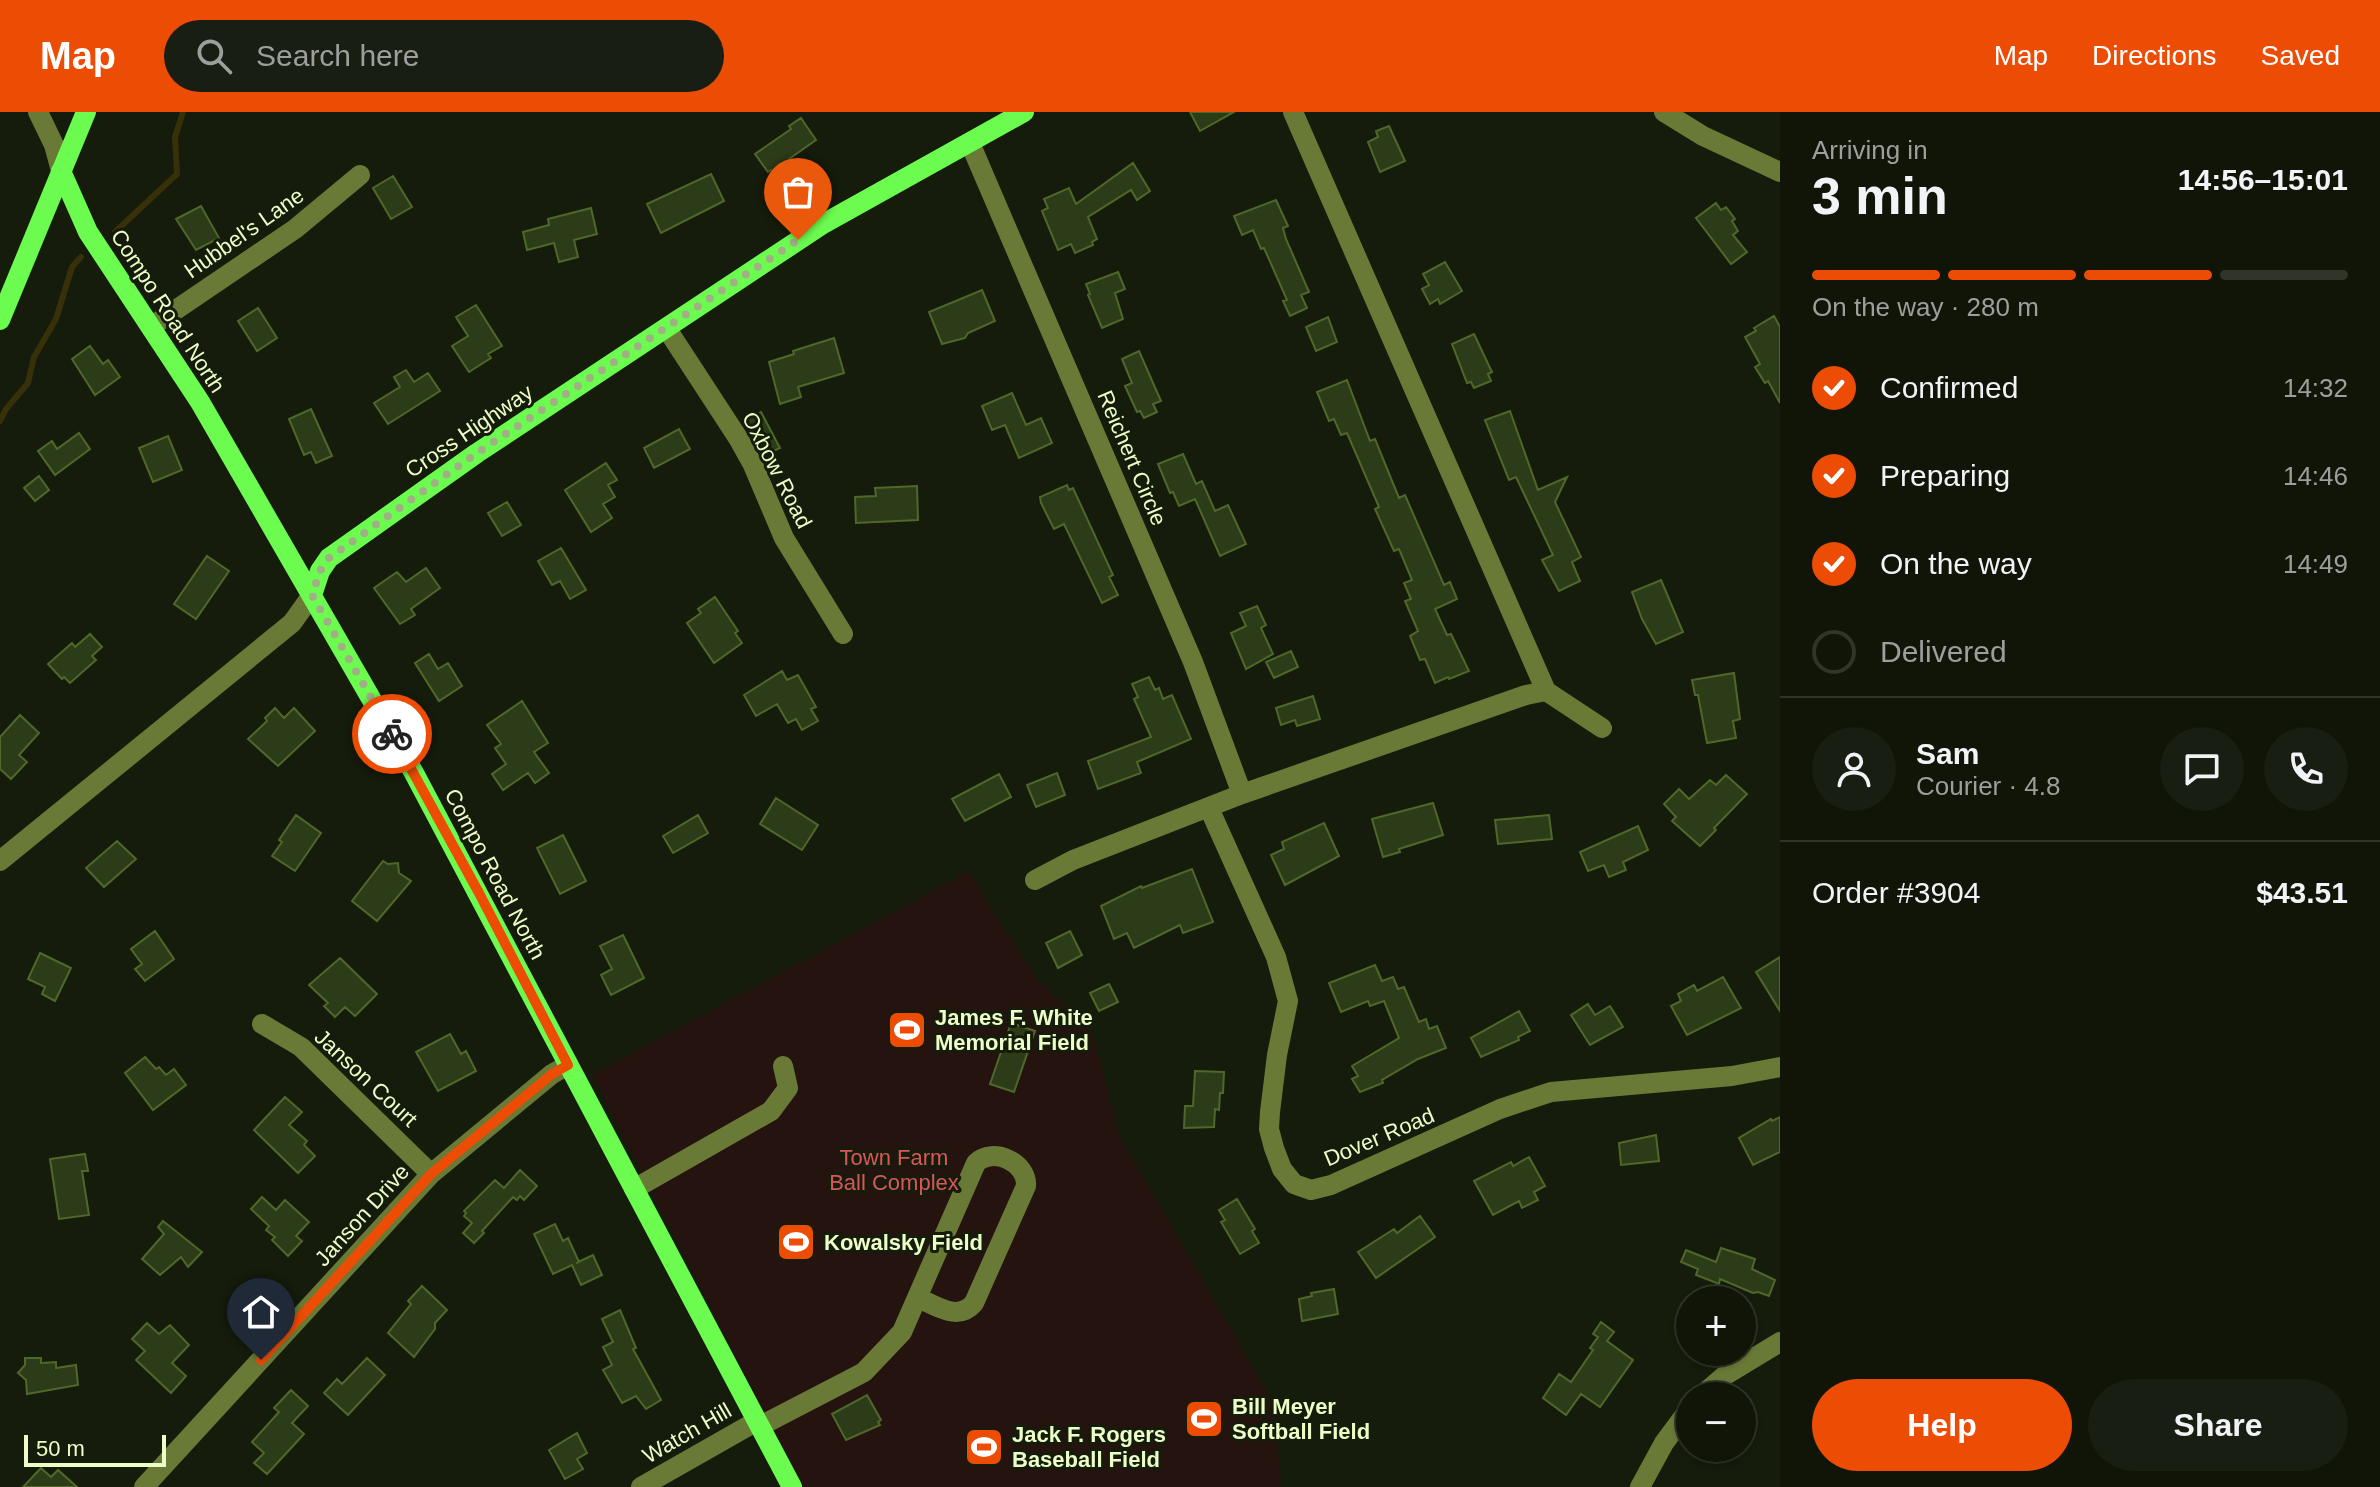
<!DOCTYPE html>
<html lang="en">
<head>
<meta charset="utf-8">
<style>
	:root { --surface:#101508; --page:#191e12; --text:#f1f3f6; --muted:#9c9f9c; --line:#303429; --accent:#ed4c04 }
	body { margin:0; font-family:Helvetica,sans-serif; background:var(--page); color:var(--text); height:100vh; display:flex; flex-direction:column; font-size:30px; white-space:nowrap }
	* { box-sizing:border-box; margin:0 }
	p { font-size:26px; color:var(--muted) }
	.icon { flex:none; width:44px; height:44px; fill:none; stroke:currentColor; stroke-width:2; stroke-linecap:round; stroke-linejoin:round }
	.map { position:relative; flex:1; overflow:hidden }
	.drawer { display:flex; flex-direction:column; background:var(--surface); width:600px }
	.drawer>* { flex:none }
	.controls { position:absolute; left:1676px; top:1174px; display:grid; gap:16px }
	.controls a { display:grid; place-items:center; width:80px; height:80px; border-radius:50%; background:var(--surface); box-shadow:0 2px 6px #0004,0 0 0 2px var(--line); font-size:40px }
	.scale { position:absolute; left:24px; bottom:20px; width:142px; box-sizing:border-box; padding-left:8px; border:4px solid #ecfec7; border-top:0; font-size:22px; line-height:28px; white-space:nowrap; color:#ecfec7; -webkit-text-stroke:6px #151c0b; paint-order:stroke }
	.pin { position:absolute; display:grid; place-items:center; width:68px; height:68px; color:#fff; margin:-82px -34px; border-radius:50% 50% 50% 0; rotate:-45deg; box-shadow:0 0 8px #0007 }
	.pin .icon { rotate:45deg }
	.courier { position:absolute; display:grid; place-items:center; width:80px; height:80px; margin:-40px; border:6px solid #ed4c04; border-radius:50%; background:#fff; color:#222; box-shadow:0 2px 10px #0007 }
	.overview em { font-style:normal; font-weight:700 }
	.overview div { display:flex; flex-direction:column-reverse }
	.overview { display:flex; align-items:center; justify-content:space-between; height:136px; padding:0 32px }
	h1 { font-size:52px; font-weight:700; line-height:60px }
	.bar { display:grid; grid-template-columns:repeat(4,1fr); gap:12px 8px; align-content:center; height:96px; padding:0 32px }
	.bar i { height:10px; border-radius:6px; background:var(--line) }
	.bar .on { background:var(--accent) }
	.bar p { grid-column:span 4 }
	.line { display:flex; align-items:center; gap:20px; padding:0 32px; border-top:2px solid var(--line) }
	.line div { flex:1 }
	.round { display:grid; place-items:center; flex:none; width:84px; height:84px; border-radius:42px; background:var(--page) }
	ol { padding:0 32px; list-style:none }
	li { display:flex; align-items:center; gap:24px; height:88px }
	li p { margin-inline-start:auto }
	li .icon { padding:8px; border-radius:50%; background:var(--accent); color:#fff; stroke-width:4 }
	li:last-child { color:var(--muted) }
	li i { width:44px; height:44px; border:4px solid var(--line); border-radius:50% }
	.button { display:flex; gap:16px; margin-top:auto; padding:16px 32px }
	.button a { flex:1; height:92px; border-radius:48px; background:var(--accent); color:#fff; font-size:32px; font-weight:700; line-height:92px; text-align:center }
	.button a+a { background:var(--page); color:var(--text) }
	header { display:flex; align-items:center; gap:48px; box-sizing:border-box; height:112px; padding:0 40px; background:var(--accent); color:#fff }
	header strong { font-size:38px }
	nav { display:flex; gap:44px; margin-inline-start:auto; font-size:28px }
	.search { width:560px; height:72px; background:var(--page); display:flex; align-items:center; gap:20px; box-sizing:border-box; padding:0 28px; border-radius:44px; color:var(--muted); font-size:30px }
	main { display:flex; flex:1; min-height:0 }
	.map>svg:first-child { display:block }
</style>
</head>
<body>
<header>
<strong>Map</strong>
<div class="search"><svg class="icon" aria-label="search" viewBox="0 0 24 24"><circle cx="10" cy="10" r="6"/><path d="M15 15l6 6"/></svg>Search here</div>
<nav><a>Map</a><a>Directions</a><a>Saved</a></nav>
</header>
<main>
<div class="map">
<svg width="1780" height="1375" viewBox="0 0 1780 1375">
	<rect width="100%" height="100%" fill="#151c0b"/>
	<path fill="#25130f" d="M968,760L1037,867L1092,919L1120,1025L1274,1292L1281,1375H802L592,963Z"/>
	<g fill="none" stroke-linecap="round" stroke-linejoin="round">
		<path stroke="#373009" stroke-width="6" d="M115,120L177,62L175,25L183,0
			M0,309L6,297L28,271L34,245L56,207L72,155L81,145"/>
	</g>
	<path fill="#2d3c18" stroke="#4f682a" stroke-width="2" d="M1190,0H1234L1200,19Z
		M801,6L816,28L789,47L792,51L775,63L771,58L768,60L755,42L791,17L789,14Z
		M1389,14L1405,49L1380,60L1368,30L1378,25L1376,19Z
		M1133,51L1150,79L1137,88L1131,78L1088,105L1097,127L1092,130L1093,133L1075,141L1071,132L1058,138L1042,99L1048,96L1044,87L1069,76L1076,92Z
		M711,62L724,89L661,121L647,92Z
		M393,64L412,95L391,107L373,76Z
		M1276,88L1288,114L1283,116L1286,127L1309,180L1301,183L1307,196L1290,204L1283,189L1287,188L1264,136L1261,137L1253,118L1242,123L1234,104Z
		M1716,91L1721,98L1726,95L1735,107L1732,109L1738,119L1733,123L1747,140L1731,152L1696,106Z
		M201,94L219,126L196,138L176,107Z
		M591,96L597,122L574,128L578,145L559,150L554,131L527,138L523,120L549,113L548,107Z
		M1445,150L1462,179L1440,192L1438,187L1430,192L1422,177L1429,173L1423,162Z
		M1118,160L1125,177L1115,181L1123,207L1102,216L1088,183L1090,182L1086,172Z
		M982,178L995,209L968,221L965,226L942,232L929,200Z
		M476,193L502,234L488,242L491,246L469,260L452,234L468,224L456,205Z
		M258,196L277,226L257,239L238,209Z
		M1774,204L1780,215V291L1768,269L1765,271L1755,255L1760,252L1745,225L1756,219L1754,216Z
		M1328,205L1337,230L1316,239L1306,215Z
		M1474,222L1492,260L1488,262L1491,269L1474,276L1471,270L1467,271L1452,232Z
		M834,226L844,261L798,275L801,285L780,292L769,250L794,242L793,239Z
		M90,234L103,252L108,248L120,265L95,283L72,247Z
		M1139,239L1161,289L1153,292L1157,300L1144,306L1140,299L1137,300L1125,274L1132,271L1122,247Z
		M406,258L414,270L428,261L440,279L388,312L374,291L400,275L394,265Z
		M1347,268L1370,329L1375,327L1399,386L1405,383L1444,473L1450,470L1457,487L1435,497L1447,523L1451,522L1469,559L1449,567L1448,565L1435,571L1425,547L1420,548L1410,524L1418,519L1405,489L1411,487L1404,471L1412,468L1399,437L1394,439L1375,397L1379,395L1347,321L1341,323L1334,307L1329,309L1317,280Z
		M1012,281L1026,313L1041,306L1052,331L1019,346L1005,313L992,318L982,294Z
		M311,297L332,344L316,351L311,340L304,343L289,307Z
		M1510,299L1538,378L1567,365L1555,390L1581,445L1572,450L1580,469L1559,479L1542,448L1553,443L1516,365L1509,368L1485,308Z
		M761,300L780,336L765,343L746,308Z
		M679,317L690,337L654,356L644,336Z
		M79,321L90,337L55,363L38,339L52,329L57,337Z
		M168,324L182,358L153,370L139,336Z
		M1183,342L1196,372L1202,369L1215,399L1228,393L1246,432L1220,444L1195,387L1179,394L1173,380L1170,381L1158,352Z
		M606,351L617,368L608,373L615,385L603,392L612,406L591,420L565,378Z
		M39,364L49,378L35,389L24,376Z
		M1067,373L1069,378L1073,376L1113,463L1109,465L1118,483L1102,491L1064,412L1054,417L1041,391L1040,385Z
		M917,374L918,408L856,411L855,385L876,384L875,376Z
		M507,390L521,413L502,424L488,401Z
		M561,436L586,478L570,487L560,469L552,473L538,449Z
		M207,444L229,459L196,507L174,492Z
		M426,456L440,476L411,497L415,503L400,512L374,476L397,460L406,470Z
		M1661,468L1683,520L1656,532L1642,507L1632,480Z
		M715,485L738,519L735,521L742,531L714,551L687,511L701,501L698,497Z
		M1257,494L1266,513L1261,516L1273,542L1246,557L1231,521L1246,514L1240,501Z
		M90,522L102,535L92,544L96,548L70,571L64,565L62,567L48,552L72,531L75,535Z
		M1291,539L1298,555L1274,566L1266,550Z
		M429,542L438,557L448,551L462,574L439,589L415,551Z
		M782,559L787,568L798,563L816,595L811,597L818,609L802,618L796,607L788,611L777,592L756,604L744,583Z
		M1734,561L1740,607L1733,609L1736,626L1707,631L1698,583H1695L1692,568Z
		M1149,565L1155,578L1159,576L1163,587L1172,583L1191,627L1137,650L1141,661L1098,677L1088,649L1151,625L1134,587L1138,585L1132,572Z
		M1313,584L1320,607L1297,614L1295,608L1281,613L1276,596Z
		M522,589L548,631L534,640L549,661L535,671L528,661L503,678L492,662L506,652L495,636L501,632L487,613Z
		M275,596L284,606L294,596L315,619L278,654L248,627L267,609L265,606Z
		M20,603L39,621L19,643L27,650L11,667L0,657V625Z
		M1057,661L1065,683L1036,695L1027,673Z
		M999,662L1011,685L965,709L952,687Z
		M1726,663L1747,682L1714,716L1716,718L1700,734L1672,709L1676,705L1664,692L1679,677L1689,687L1710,668L1716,673Z
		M776,686L818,713L802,738L760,712Z
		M1433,691L1443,723L1399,737L1400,740L1383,745L1372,707Z
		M296,703L321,721L295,759L272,744L282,730L279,728Z
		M698,703L708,721L673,741L663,724Z
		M1549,703L1552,727L1498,732L1495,708Z
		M1324,711L1339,744L1285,773L1271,743L1284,737L1282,730Z
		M1638,714L1648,738L1623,750L1626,758L1609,765L1604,753L1588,759L1580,740Z
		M563,723L586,769L560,782L537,736Z
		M117,729L136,747L104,775L86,756Z
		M383,749L388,752L398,751L399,761L411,769L377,809L352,789Z
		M1192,757L1213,810L1183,821L1180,813L1134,836L1127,821L1114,827L1101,794L1141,774L1142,776Z
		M155,819L174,847L145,869L135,857L142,852L131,837Z
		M1070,819L1082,843L1058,856L1046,831Z
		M623,823L644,866L611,883L601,863L612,857L600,834Z
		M40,841L71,856L55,889L42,882L45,875L28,867Z
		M1780,845V899L1756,860Z
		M340,846L377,882L355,904L345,895L335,905L324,894L328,891L309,873Z
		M1375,853L1382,869L1393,865L1398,877L1404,875L1419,910L1426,907L1429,917L1437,914L1446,936L1418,947L1382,968L1383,971L1360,980L1352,967L1358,964L1352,954L1399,926L1384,889L1370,894L1368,889L1341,900L1329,871Z
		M1723,865L1741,896L1687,923L1671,894L1681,889L1678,882L1694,873L1697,879Z
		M1109,872L1118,890L1099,899L1090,881Z
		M1588,892L1595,903L1610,894L1623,915L1590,933L1571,903Z
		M1519,899L1530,919L1518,925L1519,928L1481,945L1471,926Z
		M1011,911L1035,919L1014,980L990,972Z
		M450,922L461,942L466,939L476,959L438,979L416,940Z
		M145,945L156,957L159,955L166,963L174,957L186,973L153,998L125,961Z
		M1195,959L1224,960L1223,981H1220L1219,998L1215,997L1214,1015L1184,1016L1185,994H1193Z
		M285,985L302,1000L289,1013L307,1029L304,1033L315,1044L298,1061L254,1018Z
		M1780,1005V1040L1753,1053L1739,1026L1771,1007L1772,1009Z
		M1656,1023L1659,1049L1621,1053L1619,1031Z
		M85,1042L88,1059H82L89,1103L59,1107L50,1047Z
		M1529,1045L1545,1074L1534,1080L1538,1088L1522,1096L1519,1089L1493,1103L1474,1069L1511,1050L1513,1054Z
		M520,1058L537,1074L524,1088L520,1084L517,1088L513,1085L482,1119L484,1121L474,1131L463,1121L472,1111L464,1104L466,1101L464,1099L495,1068L504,1076Z
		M262,1085L276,1098L285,1088L309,1110L296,1124L302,1129L288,1144L272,1128L275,1125L266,1118L269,1114L251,1097Z
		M1237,1087L1255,1117L1252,1119L1259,1131L1240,1142L1221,1110L1225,1108L1219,1098Z
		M1420,1104L1435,1125L1376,1166L1358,1140L1394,1117L1397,1121Z
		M163,1109L202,1140L188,1155L181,1145L160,1163L142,1147L164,1122L158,1115Z
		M555,1112L563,1129L568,1126L579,1150L576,1151L593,1143L602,1163L581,1173L572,1153L553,1162L534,1122Z
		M1721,1136L1755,1147L1752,1157L1775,1168L1769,1184L1758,1180L1753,1181L1720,1167L1719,1172L1696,1163L1698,1157L1681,1150L1686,1138L1716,1150Z
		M422,1174L447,1198L435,1211V1217L414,1245L388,1221L411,1192L408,1189Z
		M1334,1177L1338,1202L1302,1209L1299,1187L1312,1184L1311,1181Z
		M620,1198L636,1236L633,1237L661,1288L646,1297L636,1284L622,1291L603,1258L612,1253L603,1235L613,1230L602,1207Z
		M1601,1210L1614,1220L1607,1229L1633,1248L1600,1295L1581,1282L1566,1303L1543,1286L1559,1262L1571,1270L1593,1238L1590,1236L1598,1225L1593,1222Z
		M147,1211L159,1222L170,1213L189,1233L172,1251L186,1264L171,1281L136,1248L145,1239L132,1227Z
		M25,1246H41V1251L56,1250V1256L76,1253L78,1273L27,1282L26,1268L18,1261L25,1253Z
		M367,1246L385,1263L348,1303L324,1281L337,1267L342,1272Z
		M291,1278L308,1294L292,1311L304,1322L267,1362L254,1351L264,1341L252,1330L279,1300L274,1296Z
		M867,1283L881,1308L878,1310L880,1313L846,1328L832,1302Z
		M577,1321L587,1341L577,1347L583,1357L565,1367L549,1338Z
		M41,1356L51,1365L58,1358L77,1375H23Z"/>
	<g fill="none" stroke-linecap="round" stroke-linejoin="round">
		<path stroke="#697a37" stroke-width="20" d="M38,0L54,33L61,59
			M1293,0L1546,579L1602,616
			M1664,0L1703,24L1780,60
			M970,31L1193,550L1242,682
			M152,214L295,117L360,63
			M667,217L738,326L753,353L784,426L843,522
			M1209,696L1276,845L1288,889L1277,943L1270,1000L1269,1017L1274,1036L1282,1057L1294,1072L1311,1078L1331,1073L1500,997L1551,980L1732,964L1780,955
			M0,749L292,511L312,483
			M1035,768L1073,748L1242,682L1526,583L1546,579
			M262,912L301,935L431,1062
			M634,1077L771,999L788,976L783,954
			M1701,1284L1724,1264L1780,1230
			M760,1314L864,1260L902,1220L976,1051C993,1034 1028,1051 1026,1074L974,1191C958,1210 937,1194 918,1186
			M144,1375L431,1062L552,962L568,953
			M641,1375L757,1309
			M1640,1375L1664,1331L1690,1296"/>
		<path stroke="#6cfc50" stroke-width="20" d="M61,59L88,120L200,290L414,661L792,1375
			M0,208L86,0
			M312,483L320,459L329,446L477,341L823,112L1024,0"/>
	</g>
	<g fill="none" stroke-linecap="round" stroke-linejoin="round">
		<path stroke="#a1af85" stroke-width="8" stroke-dasharray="0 14.4" d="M392,622L312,483L320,459L329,446L477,341L798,128"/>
		<path stroke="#ed4c04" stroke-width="10" d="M261,1248L431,1062L552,962L568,953L479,781L392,622"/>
	</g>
	<defs>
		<g id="stadium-square" transform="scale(2)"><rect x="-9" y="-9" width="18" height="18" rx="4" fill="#ed4c04" stroke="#151c0b"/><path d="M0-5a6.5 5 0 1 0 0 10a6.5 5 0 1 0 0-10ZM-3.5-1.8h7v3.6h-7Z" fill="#fff"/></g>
	</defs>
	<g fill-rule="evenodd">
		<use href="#stadium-square" x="907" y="918"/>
		<use href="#stadium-square" x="796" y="1130"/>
		<use href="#stadium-square" x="1204" y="1307"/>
		<use href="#stadium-square" x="984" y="1335"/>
	</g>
	<g text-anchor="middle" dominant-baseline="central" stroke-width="6" stroke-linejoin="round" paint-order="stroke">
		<g font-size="22" fill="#ecfec7" stroke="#151c0b">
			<text transform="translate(244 121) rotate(-35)">Hubbel's Lane</text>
			<text transform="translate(168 199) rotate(57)">Compo Road North</text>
			<text transform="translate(469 319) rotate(-34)">Cross Highway</text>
			<text transform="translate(1132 346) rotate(67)">Reichert Circle</text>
			<text transform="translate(777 358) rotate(63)">Oxbow Road</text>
			<text transform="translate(495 762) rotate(62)">Compo Road North</text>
			<text transform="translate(366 966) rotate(43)">Janson Court</text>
			<text transform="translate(1379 1025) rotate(-23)">Dover Road</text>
			<text transform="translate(362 1103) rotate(-48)">Janson Drive</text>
			<text transform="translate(687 1321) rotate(-30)">Watch Hill</text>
		</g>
		<g font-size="22" font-weight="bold" fill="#ecfec7" stroke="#151c0b" text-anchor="start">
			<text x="935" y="905">James F. White<tspan x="935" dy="25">Memorial Field</tspan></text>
			<text x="824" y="1130">Kowalsky Field</text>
			<text x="1232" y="1294">Bill Meyer<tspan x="1232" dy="25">Softball Field</tspan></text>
			<text x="1012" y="1322">Jack F. Rogers<tspan x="1012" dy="25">Baseball Field</tspan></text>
		</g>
		<g font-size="22" fill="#db565b" stroke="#151c0b">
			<text x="894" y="1045">Town Farm<tspan x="894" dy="25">Ball Complex</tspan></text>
		</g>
	</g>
</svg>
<div class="controls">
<a>+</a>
<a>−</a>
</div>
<div class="scale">50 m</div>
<div class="pin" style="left:798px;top:128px;background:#ea580c"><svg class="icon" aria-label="bag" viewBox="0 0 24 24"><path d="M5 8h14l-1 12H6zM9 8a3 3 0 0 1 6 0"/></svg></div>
<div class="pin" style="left:261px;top:1248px;background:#1f2937"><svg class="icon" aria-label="home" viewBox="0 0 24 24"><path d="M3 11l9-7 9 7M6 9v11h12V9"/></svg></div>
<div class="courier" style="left:392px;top:622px"><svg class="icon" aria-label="bike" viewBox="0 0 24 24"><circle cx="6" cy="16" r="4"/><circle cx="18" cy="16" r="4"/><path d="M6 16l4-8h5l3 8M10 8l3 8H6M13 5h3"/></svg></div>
</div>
<section class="drawer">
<div class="overview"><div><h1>3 min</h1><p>Arriving in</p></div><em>14:56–15:01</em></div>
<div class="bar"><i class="on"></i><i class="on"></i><i class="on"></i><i></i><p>On the way · 280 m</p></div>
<ol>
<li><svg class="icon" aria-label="check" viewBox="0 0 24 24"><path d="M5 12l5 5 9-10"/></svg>Confirmed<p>14:32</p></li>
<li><svg class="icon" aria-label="check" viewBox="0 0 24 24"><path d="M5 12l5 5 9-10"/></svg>Preparing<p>14:46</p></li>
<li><svg class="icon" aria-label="check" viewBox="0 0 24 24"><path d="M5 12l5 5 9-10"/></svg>On the way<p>14:49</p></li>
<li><i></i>Delivered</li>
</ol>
<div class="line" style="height:144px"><a class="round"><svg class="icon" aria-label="person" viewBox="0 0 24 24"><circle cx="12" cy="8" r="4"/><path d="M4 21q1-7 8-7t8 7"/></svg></a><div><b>Sam</b><p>Courier · 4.8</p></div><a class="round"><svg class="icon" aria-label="chat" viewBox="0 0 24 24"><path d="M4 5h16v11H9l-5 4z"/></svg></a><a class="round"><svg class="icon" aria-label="phone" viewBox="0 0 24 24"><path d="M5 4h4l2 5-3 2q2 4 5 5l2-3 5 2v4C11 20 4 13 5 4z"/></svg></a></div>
<div class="line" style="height:104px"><div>Order #3904</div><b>$43.51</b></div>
<div class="button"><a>Help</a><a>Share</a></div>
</section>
</main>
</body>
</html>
